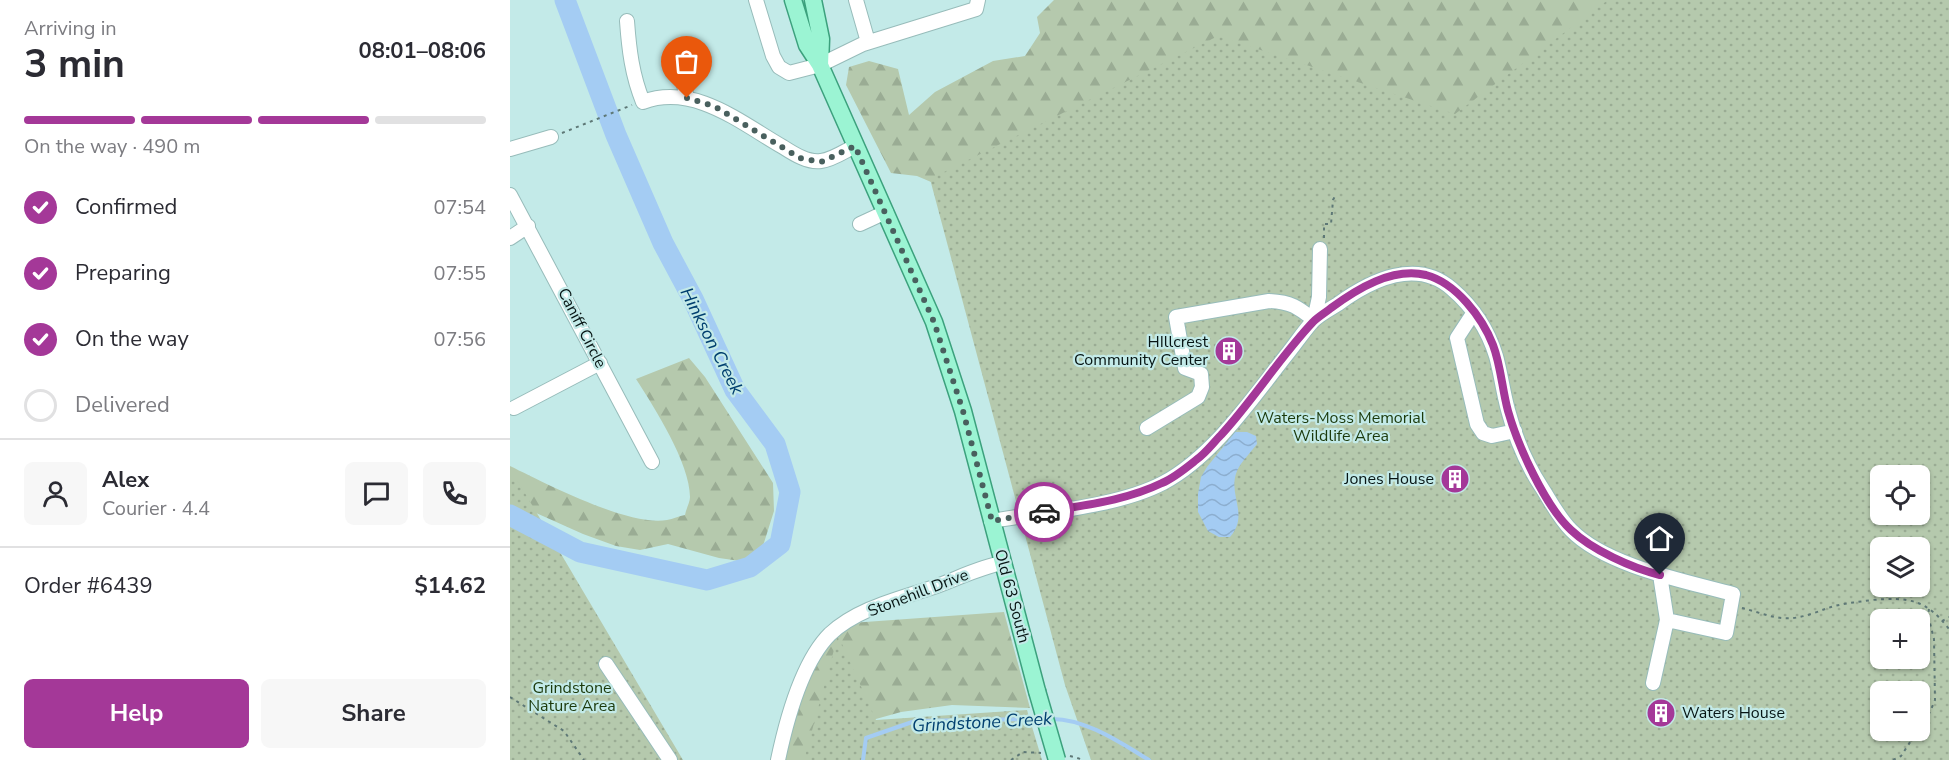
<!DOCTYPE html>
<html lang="en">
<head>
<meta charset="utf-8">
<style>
	:root { --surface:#fff; --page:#f7f7f7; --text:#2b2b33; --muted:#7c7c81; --line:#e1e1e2; --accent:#a43898 }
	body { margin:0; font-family:"Nunito Sans",sans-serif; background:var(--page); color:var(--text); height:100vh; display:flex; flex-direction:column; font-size:22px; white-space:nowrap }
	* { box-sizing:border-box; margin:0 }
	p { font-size:20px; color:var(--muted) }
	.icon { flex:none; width:33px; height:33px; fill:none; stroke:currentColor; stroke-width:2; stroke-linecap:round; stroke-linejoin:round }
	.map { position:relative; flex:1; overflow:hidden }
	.sheet { display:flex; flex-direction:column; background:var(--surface); width:510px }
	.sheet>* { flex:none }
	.buttons { position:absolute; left:1360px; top:465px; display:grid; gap:12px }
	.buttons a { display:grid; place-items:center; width:60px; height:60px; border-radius:9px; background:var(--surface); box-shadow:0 2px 4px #0004; font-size:30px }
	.pin { position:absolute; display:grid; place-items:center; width:51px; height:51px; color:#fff; margin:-62px -26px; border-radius:50% 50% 50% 0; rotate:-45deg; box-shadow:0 0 6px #0007 }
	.pin .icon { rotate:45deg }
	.courier { position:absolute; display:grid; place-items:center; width:60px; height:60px; margin:-30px; border:4px solid #a43898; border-radius:50%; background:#fff; color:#222; box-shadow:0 2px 8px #0007 }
	.headline em { font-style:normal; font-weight:700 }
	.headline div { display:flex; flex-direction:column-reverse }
	.headline { display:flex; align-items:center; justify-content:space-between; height:102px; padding:0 24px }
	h1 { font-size:39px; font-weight:700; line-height:45px }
	.bar { display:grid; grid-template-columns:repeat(4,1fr); gap:9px 6px; align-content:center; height:72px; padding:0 24px }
	.bar i { height:8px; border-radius:4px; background:var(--line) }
	.bar .on { background:var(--accent) }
	.bar p { grid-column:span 4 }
	.line { display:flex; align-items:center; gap:15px; padding:0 24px; border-top:2px solid var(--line) }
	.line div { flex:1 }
	.round { display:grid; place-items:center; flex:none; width:63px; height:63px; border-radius:9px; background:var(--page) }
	ol { padding:0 24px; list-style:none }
	li { display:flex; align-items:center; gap:18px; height:66px }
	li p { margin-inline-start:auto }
	li .icon { padding:6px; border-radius:50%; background:var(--accent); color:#fff; stroke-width:4 }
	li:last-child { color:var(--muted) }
	li i { width:33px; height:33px; border:3px solid var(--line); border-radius:50% }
	.button { display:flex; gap:12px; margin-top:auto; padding:12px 24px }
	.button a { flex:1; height:69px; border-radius:9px; background:var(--accent); color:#fff; font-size:24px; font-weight:700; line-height:69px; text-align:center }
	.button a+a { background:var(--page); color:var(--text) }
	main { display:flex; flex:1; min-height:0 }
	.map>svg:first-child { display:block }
</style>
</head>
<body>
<main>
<section class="sheet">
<div class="headline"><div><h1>3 min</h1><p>Arriving in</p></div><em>08:01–08:06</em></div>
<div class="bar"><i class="on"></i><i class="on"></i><i class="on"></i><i></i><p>On the way · 490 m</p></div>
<ol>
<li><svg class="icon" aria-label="check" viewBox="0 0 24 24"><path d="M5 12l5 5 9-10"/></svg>Confirmed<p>07:54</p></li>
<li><svg class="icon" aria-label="check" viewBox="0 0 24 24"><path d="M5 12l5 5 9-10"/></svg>Preparing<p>07:55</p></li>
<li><svg class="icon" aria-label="check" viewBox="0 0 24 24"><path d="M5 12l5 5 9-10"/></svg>On the way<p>07:56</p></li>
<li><i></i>Delivered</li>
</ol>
<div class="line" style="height:108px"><a class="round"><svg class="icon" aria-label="person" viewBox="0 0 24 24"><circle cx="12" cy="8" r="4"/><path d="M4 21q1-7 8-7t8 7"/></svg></a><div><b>Alex</b><p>Courier · 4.4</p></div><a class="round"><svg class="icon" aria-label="chat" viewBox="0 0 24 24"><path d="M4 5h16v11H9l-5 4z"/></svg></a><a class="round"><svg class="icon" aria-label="phone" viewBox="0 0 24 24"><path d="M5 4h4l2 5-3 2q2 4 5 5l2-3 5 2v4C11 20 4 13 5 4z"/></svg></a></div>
<div class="line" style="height:78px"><div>Order #6439</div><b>$14.62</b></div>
<div class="button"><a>Help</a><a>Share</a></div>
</section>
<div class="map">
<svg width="1439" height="760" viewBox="0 0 1439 760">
	<defs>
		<pattern id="forest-firs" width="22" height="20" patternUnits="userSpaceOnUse" patternTransform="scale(1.5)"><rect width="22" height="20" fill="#b5c9ad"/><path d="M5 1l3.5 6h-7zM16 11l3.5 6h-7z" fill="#9aac94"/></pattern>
		<pattern id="park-dots" width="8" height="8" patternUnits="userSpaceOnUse" patternTransform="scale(1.5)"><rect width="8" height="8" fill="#b5c9ad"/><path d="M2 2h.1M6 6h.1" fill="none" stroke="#9aac94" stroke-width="1.8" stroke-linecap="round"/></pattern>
		<pattern id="water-waves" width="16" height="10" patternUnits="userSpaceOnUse" patternTransform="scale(1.5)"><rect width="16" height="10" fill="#a4ccf3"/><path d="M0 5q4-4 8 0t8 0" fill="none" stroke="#8caecf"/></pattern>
	</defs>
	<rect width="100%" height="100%" fill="#c3eae8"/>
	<path fill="url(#forest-firs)" d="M544,0H1439V573L1437,577L1428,581L1410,578V548L1373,547L1369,517L1372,514H1410V487L1424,477L1436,463V447L1428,444L1419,449L1413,471L1406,475L1371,476V492L1346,495L1324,519L1328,536L1317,559L1258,540L1248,514L1217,493L1207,479L1194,481L1172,498L1139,519L1118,551L1060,516L1032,466L1005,410L1024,397L1022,366L1014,328L972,294L936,273L899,265L893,227L887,223L871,227L865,213L867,199L860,185L816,155L812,144L775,126L768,111L695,79L663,71L642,77L631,88L620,127L638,168L660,198L696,209L708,238L767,267L750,281L694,271L684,276L493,207L468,202L407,176L381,173L336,85L339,67L359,61L388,69L399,115L425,92L483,61L515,56L530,33L527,17Z
		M179,358L195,377L263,483L264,511L252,549L230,561L209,558L158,544L130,550L106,546L73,534L6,504L0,500V466C35,483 119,527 157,520C163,519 169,516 175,515C176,509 180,502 180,497C180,463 144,407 126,379Z
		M494,612L520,708L442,705L391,712L348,724L331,760H274L284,707L319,638L341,623Z"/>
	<path fill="url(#park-dots)" fill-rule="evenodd" d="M1098,0H1439V760H581L555,685L420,179L708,36L945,114ZM1371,476H1410V514H1371ZM1371,548H1410V586H1371ZM1371,620H1410V658H1371ZM1371,692H1410V730H1371Z
		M0,473L9,483L173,760H0Z
		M328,635L366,720L517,710L532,760H294Z"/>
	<path fill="url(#water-waves)" d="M725,432H737L746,436L747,444C741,452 731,462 727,471C717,495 740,514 720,537H709L698,531L688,512V494L691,477L697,467Z"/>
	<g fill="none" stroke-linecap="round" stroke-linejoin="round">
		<path stroke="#a4ccf3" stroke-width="4" d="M539,719C573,717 611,743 639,760
			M353,760L356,738L405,721L531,719"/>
		<path stroke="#a4ccf3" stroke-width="21" d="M0,515L70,552L197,580L240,567L270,544L280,492L265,444L225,390L183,299L153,243L106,135L55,0"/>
		<g stroke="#97bcba" stroke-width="16">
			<path id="minor" d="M246,0L263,56L269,67L279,73L310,65L353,44L466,9L468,0
				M346,0L358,42
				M117,21C119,49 122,75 133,102C184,83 231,123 273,147C284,154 298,163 311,161C322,160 335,151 345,146
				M170,68L177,98
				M0,149L41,137
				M0,195L142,462
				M350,224L376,212
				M0,238L18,226
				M964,312L947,338L967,424L973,433L982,436L1005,431
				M4,408L90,363
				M637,428L688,397L692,387L691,374L675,368L666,317L759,301C781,302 788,307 804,320L809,297L810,249
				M481,521C533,512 607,507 653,483C704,456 743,397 778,353C786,343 794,331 803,321C810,314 820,309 828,304C861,280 907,258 942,289C963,307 978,330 986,356C991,374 993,392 998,410C1005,437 1017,465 1032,488C1041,502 1049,518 1061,530C1096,566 1175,581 1223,594L1216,633L1157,620L1150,575
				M96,664L160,760
				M1143,683L1157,620
				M268,760C276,722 292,662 320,634C348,608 389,599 424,587C447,579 469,567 493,563"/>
		</g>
		<g stroke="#3ca17d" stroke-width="19">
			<path id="major" d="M283,0L297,45L310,65L424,322L453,411L527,691
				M303,0L311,39L310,65"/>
		</g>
		<path stroke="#5e7876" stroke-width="2" stroke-dasharray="3 4.5" stroke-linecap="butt" d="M52,133L122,105
			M814,238V224H821L823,200L826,194
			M1232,608C1245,611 1259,617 1272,618C1289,620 1306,612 1321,607C1335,603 1348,602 1362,600C1398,597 1416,599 1439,629
			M1432,621L1439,617
			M0,697L54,731L74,760
			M1410,727L1420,712L1425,700L1424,639L1418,615L1419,609
			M560,756L574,760
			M501,760L513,752L531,753
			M1383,760L1391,756L1408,730"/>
		<use href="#minor" stroke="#fff" stroke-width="14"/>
		<use href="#major" stroke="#9bf4d3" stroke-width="16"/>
		<g stroke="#3ca17d" stroke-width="19" stroke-linecap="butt">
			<path id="major-bridge" d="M527,691L547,760"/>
		</g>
		<use href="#major-bridge" stroke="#9bf4d3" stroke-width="16"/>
	</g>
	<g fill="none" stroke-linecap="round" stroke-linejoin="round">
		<path stroke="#49605e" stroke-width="6" stroke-dasharray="0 10.8" d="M177,98L204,106L290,158L311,162L345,146L424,322L453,411L482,521L534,512"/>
		<path stroke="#a43898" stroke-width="8" d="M534,512C574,505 615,501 652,483C664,478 676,468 686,460C696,453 703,443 711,435C744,399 770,357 803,322C808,317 815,313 821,308C847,289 882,267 916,275C946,283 972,317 983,345C991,366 992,389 998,411C1008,446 1035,506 1061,530C1082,550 1122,568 1150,575"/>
	</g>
	<defs>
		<g id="building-disc" transform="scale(1.5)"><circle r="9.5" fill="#a43898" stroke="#c3eae8"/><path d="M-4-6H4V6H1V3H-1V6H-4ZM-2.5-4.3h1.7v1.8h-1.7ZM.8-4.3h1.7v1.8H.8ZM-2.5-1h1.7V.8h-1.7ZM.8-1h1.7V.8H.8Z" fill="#fff"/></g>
	</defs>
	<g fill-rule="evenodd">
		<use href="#building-disc" x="719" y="351"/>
		<use href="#building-disc" x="945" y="479"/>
		<use href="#building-disc" x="1151" y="713"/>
	</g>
	<g text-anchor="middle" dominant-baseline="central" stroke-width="4.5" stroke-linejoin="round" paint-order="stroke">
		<g font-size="16" fill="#071514" stroke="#c3eae8">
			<text transform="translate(72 328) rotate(63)">Caniff Circle</text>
			<text transform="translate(408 593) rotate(-21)">Stonehill Drive</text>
			<text transform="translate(502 596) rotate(75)">Old 63 South</text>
		</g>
		<g font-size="16" fill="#071514" stroke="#c3eae8" text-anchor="end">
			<text x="698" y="342">HIllcrest<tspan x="698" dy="18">Community Center</tspan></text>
			<text x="924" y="479">Jones House</text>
			<text x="1172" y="713" text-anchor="start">Waters House</text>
		</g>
		<g font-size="16" fill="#1b390b" stroke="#c3eae8">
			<text x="831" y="418">Waters-Moss Memorial<tspan x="831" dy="18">Wildlife Area</tspan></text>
			<text x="62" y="688">Grindstone<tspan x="62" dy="18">Nature Area</tspan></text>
		</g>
		<g font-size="18" font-style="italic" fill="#003f6f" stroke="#c3eae8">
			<text transform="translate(202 341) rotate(63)">Hinkson Creek</text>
			<text transform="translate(472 722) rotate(-3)">Grindstone Creek</text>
		</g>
	</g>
</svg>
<div class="buttons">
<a><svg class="icon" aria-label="locate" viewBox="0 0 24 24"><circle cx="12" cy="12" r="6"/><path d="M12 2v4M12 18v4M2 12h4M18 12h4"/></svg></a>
<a><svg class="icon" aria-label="layers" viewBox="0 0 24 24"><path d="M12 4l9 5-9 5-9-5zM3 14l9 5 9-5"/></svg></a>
<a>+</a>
<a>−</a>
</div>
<div class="pin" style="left:177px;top:98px;background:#ea580c"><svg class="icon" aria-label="bag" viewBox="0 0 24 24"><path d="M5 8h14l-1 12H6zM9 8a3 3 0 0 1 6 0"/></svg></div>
<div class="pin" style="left:1150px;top:575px;background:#1f2937"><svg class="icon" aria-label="home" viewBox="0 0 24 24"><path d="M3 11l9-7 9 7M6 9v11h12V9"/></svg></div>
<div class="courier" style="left:534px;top:512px"><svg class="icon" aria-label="car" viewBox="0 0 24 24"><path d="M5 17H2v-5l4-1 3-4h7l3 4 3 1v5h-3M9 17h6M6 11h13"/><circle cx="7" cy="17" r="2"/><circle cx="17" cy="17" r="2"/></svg></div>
</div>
</main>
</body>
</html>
